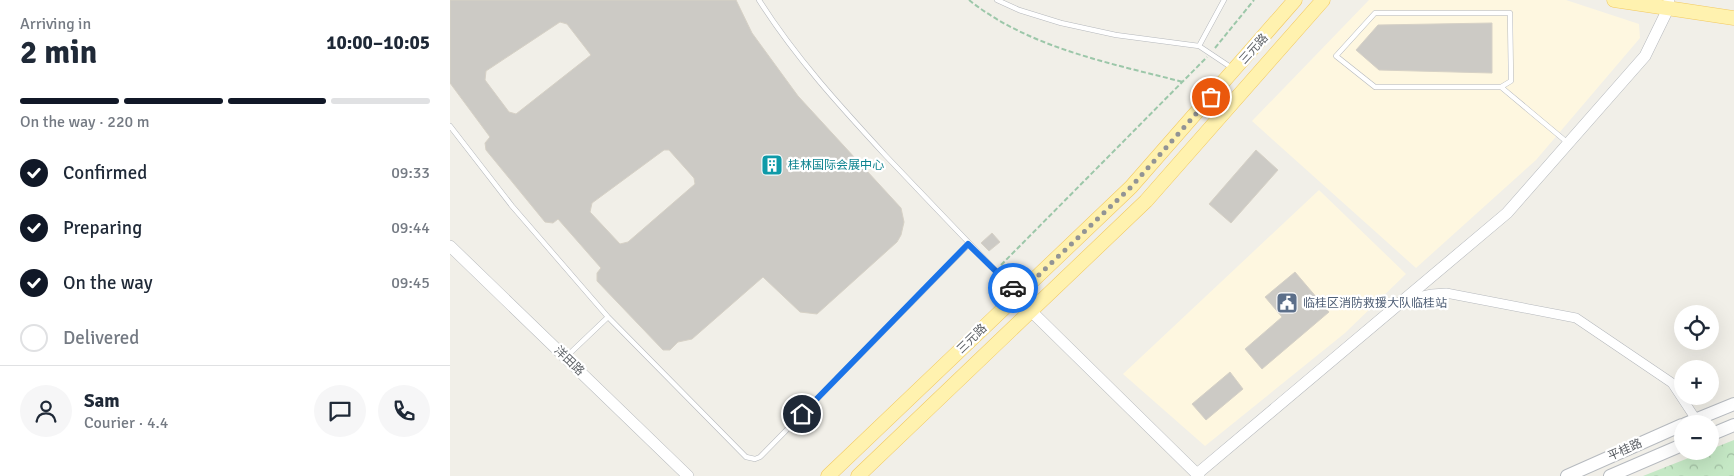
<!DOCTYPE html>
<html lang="en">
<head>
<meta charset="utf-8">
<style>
	:root { --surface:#fff; --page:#f6f6f7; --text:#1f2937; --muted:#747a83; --line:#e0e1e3; --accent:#111827 }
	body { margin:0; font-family:Signika,"Noto Sans SC",sans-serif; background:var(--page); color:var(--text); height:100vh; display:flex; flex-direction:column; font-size:19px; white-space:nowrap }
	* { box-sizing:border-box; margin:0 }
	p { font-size:16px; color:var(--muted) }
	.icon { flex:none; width:28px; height:28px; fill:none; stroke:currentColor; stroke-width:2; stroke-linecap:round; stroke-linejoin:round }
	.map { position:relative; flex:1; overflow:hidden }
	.panel { display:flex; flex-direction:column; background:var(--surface); width:450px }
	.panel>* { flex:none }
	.tools { position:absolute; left:1224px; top:305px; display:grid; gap:10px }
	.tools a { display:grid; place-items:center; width:45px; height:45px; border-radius:50%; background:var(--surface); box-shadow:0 5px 20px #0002; font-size:25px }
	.pin { position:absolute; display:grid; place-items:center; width:42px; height:42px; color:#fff; margin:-21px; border:2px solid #fff; border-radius:50%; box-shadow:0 1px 5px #0007 }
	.courier { position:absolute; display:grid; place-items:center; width:50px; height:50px; margin:-25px; border:4px solid #1a73e8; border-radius:50%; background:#fff; color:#222; box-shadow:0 1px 6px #0007 }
	.headline em { font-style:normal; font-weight:700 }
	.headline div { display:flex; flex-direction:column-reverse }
	.headline { display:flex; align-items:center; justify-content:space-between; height:85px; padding:0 20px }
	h1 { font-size:32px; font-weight:700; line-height:38px }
	.bar { display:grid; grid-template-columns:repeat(4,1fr); gap:8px 5px; align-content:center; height:60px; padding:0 20px }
	.bar i { height:6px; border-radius:4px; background:var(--line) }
	.bar .active { background:var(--accent) }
	.bar p { grid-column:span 4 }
	.line { display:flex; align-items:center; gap:12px; padding:0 20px; border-top:1px solid var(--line) }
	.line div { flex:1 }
	.round { display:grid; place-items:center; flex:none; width:52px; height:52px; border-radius:26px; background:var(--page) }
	ol { padding:0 20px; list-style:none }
	li { display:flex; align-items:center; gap:15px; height:55px }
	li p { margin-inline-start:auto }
	li .icon { padding:5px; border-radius:50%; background:var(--accent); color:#fff; stroke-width:4 }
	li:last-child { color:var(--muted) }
	li i { width:28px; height:28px; border:2px solid var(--line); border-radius:50% }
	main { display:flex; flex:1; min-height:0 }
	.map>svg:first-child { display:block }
</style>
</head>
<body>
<main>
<section class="panel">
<div class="headline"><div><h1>2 min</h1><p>Arriving in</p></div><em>10:00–10:05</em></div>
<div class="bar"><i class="active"></i><i class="active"></i><i class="active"></i><i></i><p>On the way · 220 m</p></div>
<ol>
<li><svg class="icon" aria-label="check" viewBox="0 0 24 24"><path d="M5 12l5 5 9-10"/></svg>Confirmed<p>09:33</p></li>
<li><svg class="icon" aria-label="check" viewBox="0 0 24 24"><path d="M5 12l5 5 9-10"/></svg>Preparing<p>09:44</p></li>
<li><svg class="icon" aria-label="check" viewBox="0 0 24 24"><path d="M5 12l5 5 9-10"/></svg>On the way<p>09:45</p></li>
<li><i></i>Delivered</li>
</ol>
<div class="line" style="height:90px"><a class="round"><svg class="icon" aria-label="person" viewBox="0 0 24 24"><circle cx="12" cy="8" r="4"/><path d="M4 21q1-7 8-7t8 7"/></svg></a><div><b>Sam</b><p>Courier · 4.4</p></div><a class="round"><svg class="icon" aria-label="chat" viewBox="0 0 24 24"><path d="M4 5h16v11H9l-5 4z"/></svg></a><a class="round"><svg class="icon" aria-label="phone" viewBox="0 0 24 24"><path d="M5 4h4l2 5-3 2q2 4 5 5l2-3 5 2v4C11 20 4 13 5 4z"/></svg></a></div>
</section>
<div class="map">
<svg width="1284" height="476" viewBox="0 0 1284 476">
	<defs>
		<pattern id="park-crowns" width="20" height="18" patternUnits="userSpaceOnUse" patternTransform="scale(1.25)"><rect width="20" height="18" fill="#c5e8c5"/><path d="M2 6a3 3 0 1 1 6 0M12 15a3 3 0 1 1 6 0" fill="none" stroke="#a3c0a4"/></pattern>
	</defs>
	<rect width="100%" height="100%" fill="#f1efe8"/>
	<path fill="#fef7e0" d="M919,0H1116L1189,24L1190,38L1086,160L966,268L802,121Z
		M869,190L956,274L895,333L755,446L673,374Z"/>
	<path fill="url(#park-crowns)" d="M1284,440V476H1193Z"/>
	<path fill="#cccac5" stroke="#d6d1c6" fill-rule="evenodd" d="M0,0H286L302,33L348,96L451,208L454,222L451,235L447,242L367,314L350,312L313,277L242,339L228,342L220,350H213L147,281V273L151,268L108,219L103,223L95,222L36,150L35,143L40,137L0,83ZM110,22L117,24L141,55L66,114L59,112L35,80L36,71ZM214,150H219L244,178L245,184L178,242L170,244L140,212L142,203Z
		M1042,23V73L929,70L906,50L928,25Z
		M806,150L828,170L781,223L759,204Z
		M542,233L550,242L539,251L531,243Z
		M845,272L879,312L812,369L795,349L832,317L815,297Z
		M780,372L793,389L756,420L742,404Z"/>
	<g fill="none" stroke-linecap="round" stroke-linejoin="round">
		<g stroke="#b5b8bc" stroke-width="5.5">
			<path id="service" d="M309,0C345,57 390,106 436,156C480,202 523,248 568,293
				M547,0L569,10L611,23L666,35L749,46L782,68
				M749,46L774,0
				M1051,87H925L886,56L925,13H1060L1061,81L1051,87L1118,143
				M0,126L62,206L158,317L296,457L305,459L310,457L519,244
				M116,357L158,317"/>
		</g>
		<g stroke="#b5b8bc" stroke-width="10">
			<path id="minor" d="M954,300L982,294L996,293L1126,318L1222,383L1249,424"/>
		</g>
		<g stroke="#b5b8bc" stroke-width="12">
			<path id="tertiary" d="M0,246L238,476
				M581,311L749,476
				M747,474L1057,213L1195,56L1218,9L1219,0"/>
		</g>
		<g stroke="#b6babf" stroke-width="14">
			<path id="secondary" d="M1235,424L1284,404
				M1260,435L1284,425
				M1117,476L1232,425
				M1160,476L1232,445"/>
		</g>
		<g stroke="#f2c960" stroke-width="15">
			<path id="primary" d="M1164,0L1284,18
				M378,476L681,187L845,0
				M408,476L696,201L873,0"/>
		</g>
		<path stroke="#9cc7a9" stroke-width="2" stroke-dasharray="5 2.5" stroke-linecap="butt" d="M519,0C579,48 660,63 733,82
			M765,48L804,0
			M551,265L757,57"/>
		<use href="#service" stroke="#fff" stroke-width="4.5"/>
		<use href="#minor" stroke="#fff" stroke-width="9"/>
		<use href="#tertiary" stroke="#fff" stroke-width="11"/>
		<use href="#secondary" stroke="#fff" stroke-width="12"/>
		<use href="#primary" stroke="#fff2af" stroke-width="14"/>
	</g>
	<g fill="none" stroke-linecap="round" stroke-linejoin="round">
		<path stroke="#929495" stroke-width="5" stroke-dasharray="0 9" d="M563,288L569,294L681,187L761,97"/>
		<path stroke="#1a73e8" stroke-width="6" d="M352,414L518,244L563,288"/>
	</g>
	<defs>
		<g id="building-square" transform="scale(1.125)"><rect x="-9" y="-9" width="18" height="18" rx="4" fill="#0f9aa8" stroke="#fff"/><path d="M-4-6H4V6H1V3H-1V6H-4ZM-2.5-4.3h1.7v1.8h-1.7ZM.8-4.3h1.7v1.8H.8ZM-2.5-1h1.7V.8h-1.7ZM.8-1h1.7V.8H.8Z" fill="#fff"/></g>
		<g id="civic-square" transform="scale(1.125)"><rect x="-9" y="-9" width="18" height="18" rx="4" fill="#5c6f8a" stroke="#fff"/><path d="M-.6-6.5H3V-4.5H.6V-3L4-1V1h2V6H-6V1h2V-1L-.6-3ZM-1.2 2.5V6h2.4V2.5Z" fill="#fff"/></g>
	</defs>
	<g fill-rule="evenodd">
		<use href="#building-square" x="322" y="165"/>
		<use href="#civic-square" x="837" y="303"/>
	</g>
	<g text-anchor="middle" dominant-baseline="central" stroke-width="4.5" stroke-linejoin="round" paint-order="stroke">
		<g font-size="12" fill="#5f6368" stroke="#fff">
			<text transform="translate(804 49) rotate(-48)">三元路</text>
			<text transform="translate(522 339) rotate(-44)">三元路</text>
			<text transform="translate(119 361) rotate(44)">洋田路</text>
			<text transform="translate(1175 450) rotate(-24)">平桂路</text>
		</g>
		<g font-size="12" fill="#0d838f" stroke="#fff" text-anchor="start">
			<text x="338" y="165">桂林国际会展中心</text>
		</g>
		<g font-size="12" fill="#4e5e75" stroke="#fff" text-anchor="start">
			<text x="853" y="303">临桂区消防救援大队临桂站</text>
		</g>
	</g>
</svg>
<div class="tools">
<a><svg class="icon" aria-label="locate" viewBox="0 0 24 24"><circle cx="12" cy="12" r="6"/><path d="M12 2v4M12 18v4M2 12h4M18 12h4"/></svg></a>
<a>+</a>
<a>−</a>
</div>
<div class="pin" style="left:761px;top:97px;background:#ea580c"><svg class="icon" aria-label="bag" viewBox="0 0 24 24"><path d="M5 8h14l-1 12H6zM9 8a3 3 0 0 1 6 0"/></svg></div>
<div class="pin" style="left:352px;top:414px;background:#1f2937"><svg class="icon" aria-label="home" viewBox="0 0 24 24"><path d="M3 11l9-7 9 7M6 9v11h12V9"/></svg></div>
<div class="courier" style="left:563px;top:288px"><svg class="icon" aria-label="car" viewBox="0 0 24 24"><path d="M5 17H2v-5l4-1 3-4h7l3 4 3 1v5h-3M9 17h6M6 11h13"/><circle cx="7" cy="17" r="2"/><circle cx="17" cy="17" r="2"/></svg></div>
</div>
</main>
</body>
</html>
